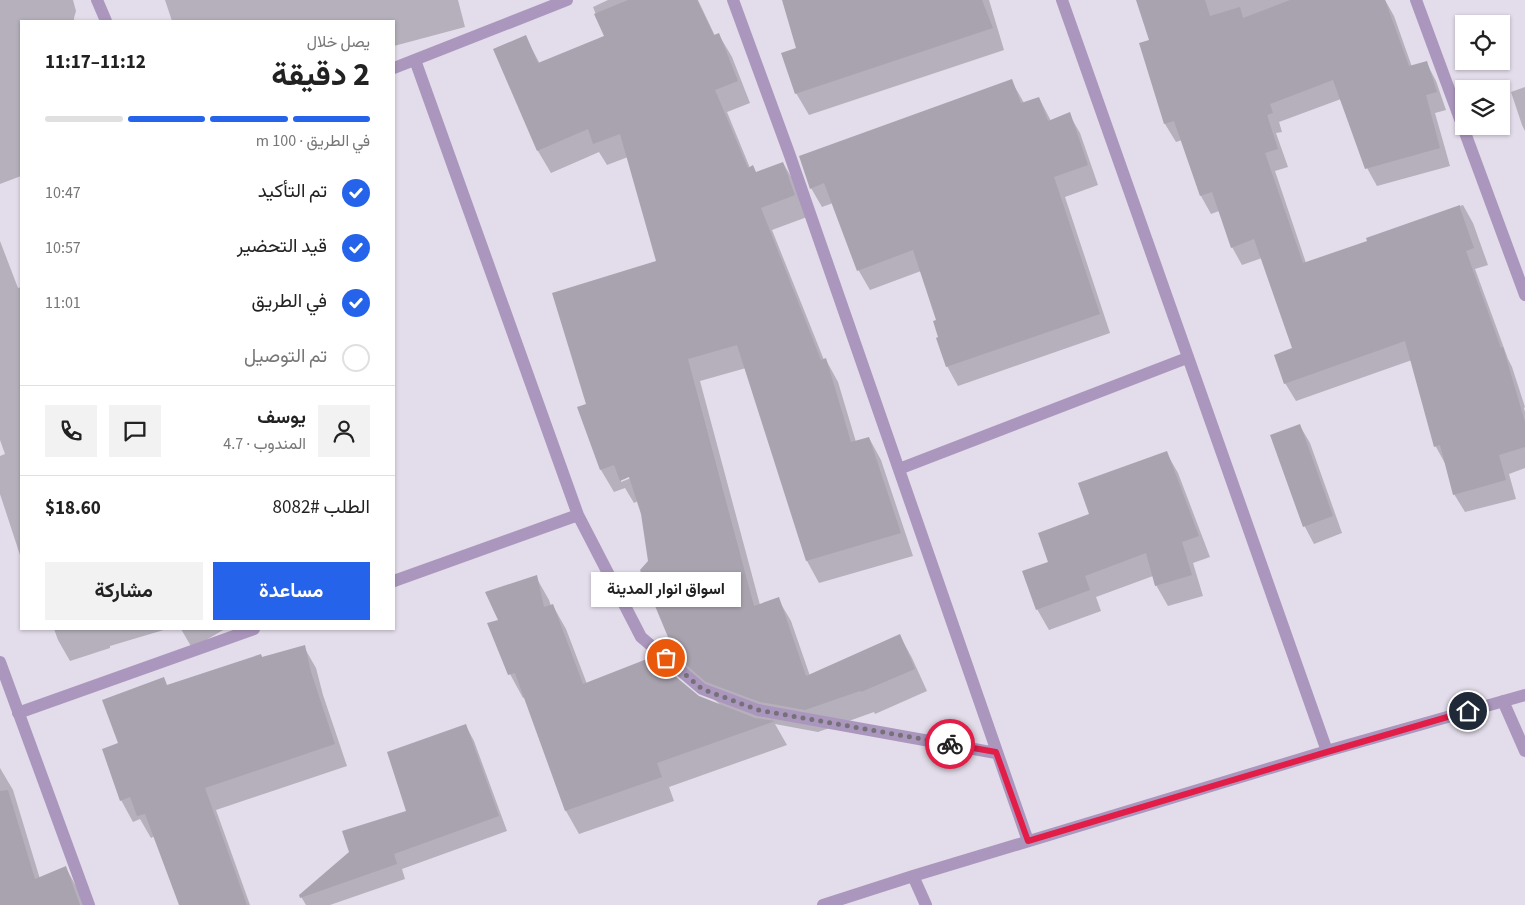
<!DOCTYPE html>
<html lang="ar">
<head>
<meta charset="utf-8">
<style>
	:root { --surface:#fff; --page:#f2f2f2; --text:#222; --muted:#767676; --line:#e0e0e0; --accent:#2563eb }
	body { margin:0; font-family:"Source Sans 3",Vazirmatn,sans-serif; background:var(--page); color:var(--text); direction:rtl; height:100vh; display:flex; flex-direction:column; font-size:19px; white-space:nowrap }
	* { box-sizing:border-box; margin:0 }
	p { font-size:16px; color:var(--muted) }
	.icon { flex:none; width:28px; height:28px; fill:none; stroke:currentColor; stroke-width:2; stroke-linecap:round; stroke-linejoin:round }
	.map { position:relative; flex:1; overflow:hidden; direction:ltr }
	.panel { position:absolute; left:20px; top:20px; width:375px; height:610px; display:flex; flex-direction:column; background:var(--surface); border-radius:0px; box-shadow:0 1px 4px #0004; direction:rtl }
	.panel>* { flex:none }
	.tools { position:absolute; left:1455px; top:15px; display:grid; gap:10px }
	.tools a { display:grid; place-items:center; width:55px; height:55px; border-radius:0px; background:var(--surface); box-shadow:0 1px 4px #0004; font-size:25px }
	.pin { position:absolute; display:grid; place-items:center; width:42px; height:42px; color:#fff; margin:-21px; border:2px solid #fff; border-radius:50%; box-shadow:0 1px 5px #0007 }
	.courier { position:absolute; display:grid; place-items:center; width:50px; height:50px; margin:-25px; border:4px solid #e11d48; border-radius:50%; background:#fff; color:#222; box-shadow:0 1px 6px #0007 }
	.bubble { position:absolute; height:35px; border-radius:0px; background:var(--surface); box-shadow:0 1px 4px #0004; font-size:16px; font-weight:700; line-height:35px; text-align:center; direction:rtl }
	.head em { font-style:normal; font-weight:700 }
	.head div { display:flex; flex-direction:column-reverse }
	.head { display:flex; align-items:center; justify-content:space-between; height:85px; padding:0 25px }
	h1 { font-size:32px; font-weight:700; line-height:38px }
	.bar { display:grid; grid-template-columns:repeat(4,1fr); gap:8px 5px; align-content:center; height:60px; padding:0 25px }
	.bar i { height:6px; border-radius:4px; background:var(--line) }
	.bar .current { background:var(--accent) }
	.bar p { grid-column:span 4 }
	.line { display:flex; align-items:center; gap:12px; padding:0 25px; border-top:1px solid var(--line) }
	.line div { flex:1 }
	.round { display:grid; place-items:center; flex:none; width:52px; height:52px; border-radius:0px; background:var(--page) }
	ol { padding:0 25px; list-style:none }
	li { display:flex; align-items:center; gap:15px; height:55px }
	li p { margin-inline-start:auto }
	li .icon { padding:5px; border-radius:50%; background:var(--accent); color:#fff; stroke-width:4 }
	li:last-child { color:var(--muted) }
	li i { width:28px; height:28px; border:2px solid var(--line); border-radius:50% }
	.action { display:flex; gap:10px; margin-top:auto; padding:10px 25px }
	.action a { flex:1; height:58px; border-radius:0px; background:var(--accent); color:#fff; font-size:20px; font-weight:700; line-height:58px; text-align:center }
	.action a+a { background:var(--page); color:var(--text) }
	.map>svg:first-child { display:block }
</style>
</head>
<body>
<div class="map">
<svg width="1525" height="905" viewBox="0 0 1525 905">
	<rect width="100%" height="100%" fill="#e3dcea"/>
	<path fill="#0003" fill-rule="evenodd" d="M0,0H73L76,11L74,18V21H21V176L0,184Z
		M165,0H458L465,27L394,46V21H172Z
		M608,0H698L715,36L719,35L732,57L750,103L727,112L750,168L756,173L783,163L796,185L807,217L772,230L824,360H826L838,382L856,442L869,438L881,460L913,556L819,583L807,561L746,368L700,381L760,605L778,599L791,621L810,676L900,636L912,658L927,691L875,714L874,712L818,732L775,724L787,745L669,787L674,801L579,834L566,811L525,697L523,698L510,674L500,621L536,577L549,600L551,606H553L566,629L587,684L698,698L723,707L683,673L671,651L674,650L649,562L643,514L638,501L634,503L625,488L614,492L601,470L578,408L587,405L658,262L628,157L607,165L599,152L551,173L538,151L495,50L525,36L540,64L605,37L593,7ZM635,474L636,476L621,482V479Z
		M784,0H989L1004,50L809,115L796,93L798,49Z
		M1137,0H1385L1394,16L1412,67L1426,62L1436,81L1446,110L1435,113L1450,166L1377,186L1367,168L1341,99L1279,122L1282,132L1276,133L1288,167L1275,171L1306,263L1368,242L1367,239L1463,205L1473,223L1488,265L1475,269L1508,359L1512,367L1525,407L1524,408L1525,412V468L1509,474L1516,499L1465,512L1454,494L1446,465L1436,447L1412,360L1296,401L1285,383L1294,349L1262,258L1242,265L1232,247L1219,211L1211,214L1201,196L1182,140L1176,142L1165,124L1141,44L1150,41Z
		M1011,80L1024,103L1039,98L1051,121L1069,114L1080,133L1098,185L1065,197L1110,333L958,386L947,366L938,320L921,271L870,290L859,271L833,203L822,207L811,188Z
		M1525,87V131L1522,125L1511,92Z
		M0,241L18,288L21,287V558L0,494V456L5,454L0,440Z
		M1300,426L1310,443L1342,533L1314,544L1305,527L1271,436Z
		M1166,452L1178,473L1210,557L1193,563L1203,596L1168,606L1156,585L1153,576L1096,597L1101,611L1049,630L1037,609L1050,562L1091,515Z
		M54,629H167L110,646V648L70,661L58,640Z
		M181,629H225L192,648Z
		M304,647L316,668L323,695L347,766L216,810L250,905H180L155,836L151,838L140,819L133,822L121,800L120,744L262,658Z
		M466,726L474,741L507,831L402,869L405,879L330,905H306L300,895L408,812Z
		M0,768L13,790L40,879L66,868L78,890L84,905H0Z"/>
	<path fill="#a9a3af" d="M628,0H697L714,35L719,33L738,81L715,90L748,168L753,165L756,172L783,162L795,195L761,208L821,360L826,358L851,442L869,437L901,533L806,561L737,345L688,359L754,606L779,597L806,676L900,634L915,669L861,692L860,691L805,710L760,702L706,682L669,650L673,649L640,570L648,561L641,514L629,477L620,481L614,465L600,470L577,407L586,404L552,293L656,261L620,134L593,144L588,129L537,151L493,49L526,35L538,63L604,36L594,14Z
		M782,0H982L993,28L795,94L781,53L796,48Z
		M1136,0H1205L1210,16L1240,7L1243,18L1290,0H1385L1409,66L1427,61L1437,92L1426,95L1440,148L1365,169L1333,80L1270,104L1273,113L1267,115L1278,149L1265,153L1303,263L1367,241L1366,238L1460,205V208L1474,248L1466,251L1501,348L1503,347L1525,422V447L1499,455L1506,480L1453,495L1440,445L1434,447L1405,341L1284,384L1274,355L1292,348L1254,239L1231,248L1212,192L1200,196L1174,121L1164,124L1139,43L1149,40Z
		M1012,79L1021,103L1039,97L1048,121L1070,112L1088,165L1054,177L1100,314L946,367L936,338L938,337L933,321L936,320L913,250L857,271L824,183L810,189L799,156Z
		M1300,424L1333,516L1303,527L1270,435Z
		M1167,451L1199,536L1182,542L1192,575L1155,586L1146,553L1085,576L1090,590L1036,610L1022,571L1048,562L1038,533L1089,514L1078,483Z
		M537,575L544,607L553,604L583,684L652,657L699,696L755,718L775,721L657,763L662,777L565,811L515,673L508,675L487,623L498,620L485,592Z
		M305,645L311,672L335,744L205,788L247,905H179L145,814L137,816L130,797L120,801L102,749L118,743L102,700L164,677L167,685L261,654L262,657Z
		M466,724L499,816L394,854L397,864L300,898L299,895L349,852L342,831L406,811L387,752Z
		M8,790L35,879L66,866L80,905H0V791Z"/>
	<g fill="none" stroke-linecap="round" stroke-linejoin="round">
		<path stroke="#ab97bd" stroke-width="12" d="M97,0L106,21
			M733,0L789,153L1028,841
			M1062,0L1327,751
			M1416,0L1525,295
			M415,60L578,515L641,637L702,689L758,710L996,753
			M394,68L567,0
			M899,469L1187,358
			M394,581L578,515
			M0,662L89,905
			M1503,701L1525,751
			M18,713L254,629
			M913,876L926,905
			M823,905L913,876L1327,751L1525,695"/>
	</g>
	<g fill="none" stroke-linecap="round" stroke-linejoin="round">
		<path stroke="#75717a" stroke-width="5" stroke-dasharray="0 9" d="M666,658L702,689L758,710L950,744"/>
		<path stroke="#e11d48" stroke-width="6" d="M950,744L996,752L1028,841L1327,752L1468,711"/>
	</g>
</svg>
<div class="tools">
<a><svg class="icon" aria-label="locate" viewBox="0 0 24 24"><circle cx="12" cy="12" r="6"/><path d="M12 2v4M12 18v4M2 12h4M18 12h4"/></svg></a>
<a><svg class="icon" aria-label="layers" viewBox="0 0 24 24"><path d="M12 4l9 5-9 5-9-5zM3 14l9 5 9-5"/></svg></a>
</div>
<div class="pin" style="left:666px;top:658px;background:#ea580c"><svg class="icon" aria-label="bag" viewBox="0 0 24 24"><path d="M5 8h14l-1 12H6zM9 8a3 3 0 0 1 6 0"/></svg></div>
<div class="pin" style="left:1468px;top:711px;background:#1f2937"><svg class="icon" aria-label="home" viewBox="0 0 24 24"><path d="M3 11l9-7 9 7M6 9v11h12V9"/></svg></div>
<div class="courier" style="left:950px;top:744px"><svg class="icon" aria-label="bike" viewBox="0 0 24 24"><circle cx="6" cy="16" r="4"/><circle cx="18" cy="16" r="4"/><path d="M6 16l4-8h5l3 8M10 8l3 8H6M13 5h3"/></svg></div>
<div class="bubble" style="left:591px;top:572px;width:150px">اسواق انوار المدينة</div>
<section class="panel">
<div class="head"><div><h1>2 دقيقة</h1><p>يصل خلال</p></div><em>11:12–11:17</em></div>
<div class="bar"><i class="current"></i><i class="current"></i><i class="current"></i><i></i><p>في الطريق · 100 m</p></div>
<ol>
<li><svg class="icon" aria-label="check" viewBox="0 0 24 24"><path d="M5 12l5 5 9-10"/></svg>تم التأكيد<p>10:47</p></li>
<li><svg class="icon" aria-label="check" viewBox="0 0 24 24"><path d="M5 12l5 5 9-10"/></svg>قيد التحضير<p>10:57</p></li>
<li><svg class="icon" aria-label="check" viewBox="0 0 24 24"><path d="M5 12l5 5 9-10"/></svg>في الطريق<p>11:01</p></li>
<li><i></i>تم التوصيل</li>
</ol>
<div class="line" style="height:90px"><a class="round"><svg class="icon" aria-label="person" viewBox="0 0 24 24"><circle cx="12" cy="8" r="4"/><path d="M4 21q1-7 8-7t8 7"/></svg></a><div><b>يوسف</b><p>المندوب · 4.7</p></div><a class="round"><svg class="icon" aria-label="chat" viewBox="0 0 24 24"><path d="M4 5h16v11H9l-5 4z"/></svg></a><a class="round"><svg class="icon" aria-label="phone" viewBox="0 0 24 24"><path d="M5 4h4l2 5-3 2q2 4 5 5l2-3 5 2v4C11 20 4 13 5 4z"/></svg></a></div>
<div class="line" style="height:65px"><div>الطلب #8082</div><b>$18.60</b></div>
<div class="action"><a>مساعدة</a><a>مشاركة</a></div>
</section>
</div>
</body>
</html>
